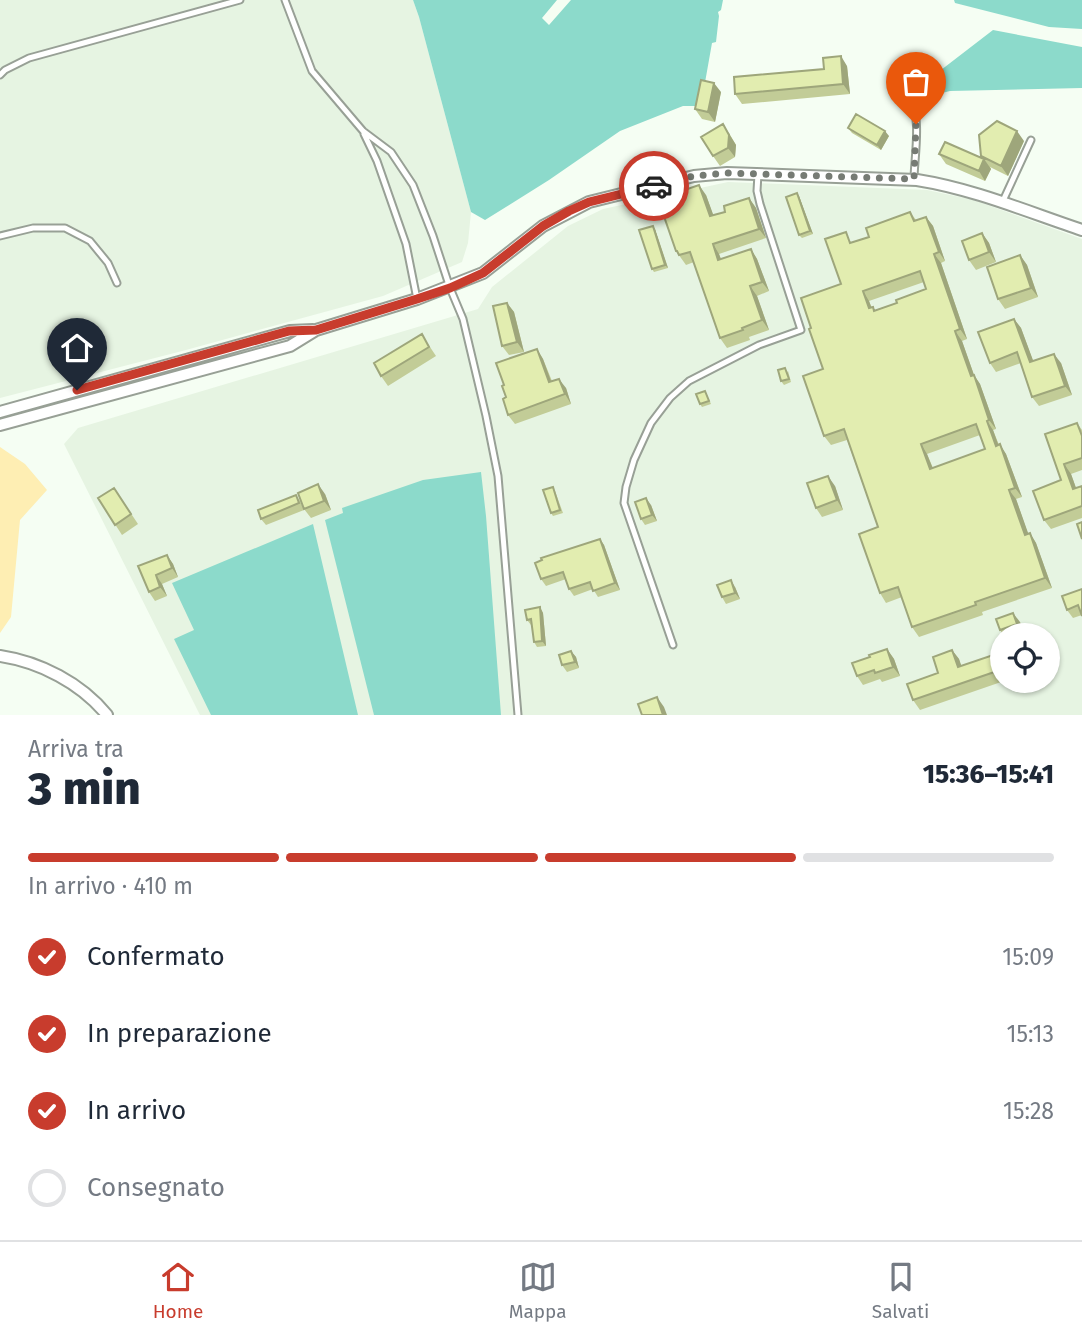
<!DOCTYPE html>
<html lang="it">
<head>
<meta charset="utf-8">
<style>
	:root { --surface:#fff; --page:#f2f2f3; --text:#1f2937; --muted:#747a83; --line:#e0e1e3; --accent:#c83c2d }
	body { margin:0; font-family:"Fira Sans",sans-serif; background:var(--page); color:var(--text); height:100vh; display:flex; flex-direction:column; font-size:26px; white-space:nowrap }
	* { box-sizing:border-box; margin:0 }
	p { font-size:23px; color:var(--muted) }
	.icon { flex:none; width:38px; height:38px; fill:none; stroke:currentColor; stroke-width:2; stroke-linecap:round; stroke-linejoin:round }
	.map { position:relative; height:715px; overflow:hidden }
	.details { display:flex; flex-direction:column; background:var(--surface); flex:1 }
	.details>* { flex:none }
	.controls { position:absolute; left:990px; top:623px; display:grid; gap:14px }
	.controls a { display:grid; place-items:center; width:70px; height:70px; border-radius:50%; background:var(--surface); box-shadow:0 2px 5px #0004; font-size:35px }
	.pin { position:absolute; display:grid; place-items:center; width:60px; height:60px; color:#fff; margin:-72px -30px; border-radius:50% 50% 50% 0; rotate:-45deg; box-shadow:0 0 7px #0007 }
	.pin .icon { rotate:45deg }
	.courier { position:absolute; display:grid; place-items:center; width:70px; height:70px; margin:-35px; border:5px solid #c83c2d; border-radius:50%; background:#fff; color:#222; box-shadow:0 2px 9px #0007 }
	.overview em { font-style:normal; font-weight:800 }
	.overview div { display:flex; flex-direction:column-reverse }
	.overview { display:flex; align-items:center; justify-content:space-between; height:119px; padding:0 28px }
	h1 { font-size:46px; font-weight:800; line-height:52px }
	.bar { display:grid; grid-template-columns:repeat(4,1fr); gap:10px 7px; align-content:center; height:84px; padding:0 28px }
	.bar i { height:9px; border-radius:5px; background:var(--line) }
	.bar .selected { background:var(--accent) }
	.bar p { grid-column:span 4 }
	ol { padding:0 28px; list-style:none }
	li { display:flex; align-items:center; gap:21px; height:77px }
	li p { margin-inline-start:auto }
	li .icon { padding:7px; border-radius:50%; background:var(--accent); color:#fff; stroke-width:4 }
	li:last-child { color:var(--muted) }
	li i { width:38px; height:38px; border:4px solid var(--line); border-radius:50% }
	.menu { display:flex; justify-content:space-around; align-items:center; height:98px; border-top:2px solid var(--line); background:var(--surface); font-size:19px; color:var(--muted) }
	.menu a { display:grid; justify-items:center; gap:4px }
	.menu .selected { color:var(--accent) }
	.map>svg:first-child { display:block }
</style>
</head>
<body>
<div class="map">
<svg width="1082" height="715" viewBox="0 0 1082 715">
	<rect width="100%" height="100%" fill="#f5fef3"/>
	<path fill="#e6f4e2" fill-rule="evenodd" d="M0,0H413L419,17L471,212L468,243L462,262L383,296L186,350L0,398Z
		M728,182L927,190L974,200L1082,239V715H200L64,444L78,428L478,309L492,287L568,226L603,209ZM1003,635H1048V681H1003Z"/>
	<path fill="#feeeb3" d="M0,447L25,464L47,490L20,520L11,617L0,633Z"/>
	<path fill="#8cdacb" d="M413,0H557L542,18L549,25L571,0H723L721,10L718,12L719,16L716,42L712,43L701,105L697,106H683L620,131L549,180L485,220L471,212L419,17Z
		M954,0H1082V29L1049,27L955,3Z
		M993,30L1082,47V88L950,91L938,94L929,73L941,70Z
		M481,472L486,516L501,715H374L325,520L343,513L342,508L423,480Z
		M313,524L358,715H211L174,639L194,630L172,583Z"/>
	<g fill="none" stroke-linecap="round" stroke-linejoin="round">
		<g stroke="#98a096" stroke-width="9">
			<path id="lane" d="M285,0L312,71L363,131L391,152L413,185L433,236L450,288L463,319L486,416L498,476L518,715
				M0,75L5,70L29,58L240,0
				M892,87C899,91 905,94 910,101C922,115 914,161 914,179
				M364,134L377,161L406,244L417,299
				M1002,203L1031,140
				M0,236L33,228H65L90,241L108,263L117,283
				M673,645L624,503L626,487L634,460L651,423L670,398L689,381L759,345L801,330L760,204L757,191L758,174"/>
		</g>
		<g stroke="#98a096" stroke-width="14">
			<path id="street" d="M0,412L290,331L313,330
				M0,425L290,346L316,330L417,299L483,273L543,226L589,202L694,176L727,173L917,180C974,189 1028,212 1082,230
				M0,656C40,662 81,683 107,715"/>
		</g>
		<use href="#lane" stroke="#fff" stroke-width="5"/>
		<use href="#street" stroke="#fff" stroke-width="10"/>
	</g>
	<path fill="#c2cc97" fill-rule="evenodd" d="M847,66L850,94L742,104L735,94L824,69Z
		M721,92L715,122L702,119L695,109Z
		M848,128L889,136L881,150L852,133Z
		M729,133L736,145L735,157L720,166L713,156Z
		M1024,141L1008,176L990,167L991,169L985,181L946,164L939,154L982,158L981,156Z
		M797,193L799,196L813,234L802,238L799,235Z
		M706,195L713,215L725,212L749,198L756,208L766,238L719,254L721,259L751,249L757,259L769,291L757,296L769,330L749,337L750,340L727,348L720,338L694,262L686,265L676,251Z
		M910,212L916,220L926,217L933,226L945,261L941,263L967,339L962,341L974,375L980,384L996,429L993,430L999,445L1006,454L1022,497L1016,499L1028,534L1030,533L1036,543L1052,588L982,612L983,615L919,637L912,627L902,597L886,603L880,593L878,527L847,440L831,445L824,436L823,369L811,328L841,284L853,242L869,237ZM924,282L926,289L897,303L875,310L873,307L872,308L869,301ZM980,435L985,449L933,468L927,454Z
		M655,229L668,268L654,272L652,269Z
		M982,233L989,243L996,262L976,270L969,260Z
		M1020,255L1027,265L1038,297L1005,309L998,299Z
		M507,303L514,312L524,352L509,355L502,346Z
		M1014,319L1021,328L1033,361L1061,363L1072,395L1039,406L1032,397L1021,363L996,372L990,363Z
		M428,344L436,356L388,386L381,376Z
		M537,349L543,359L552,381L566,388L571,404L515,424L508,415L504,385Z
		M788,371L791,382L784,385L781,381Z
		M705,391L711,404L702,407L700,404Z
		M1077,423L1082,430V470L1071,474L1076,488L1082,486V518L1051,529L1044,520L1061,480L1045,434Z
		M835,486L843,510L822,517L816,508Z
		M114,488L138,524L122,535L98,498Z
		M555,491L563,513L553,516L551,513Z
		M325,494L331,510L311,518L304,509Z
		M296,495L300,501L304,510L266,525L261,519Z
		M651,505L657,521L645,525L641,519Z
		M600,539L604,545L620,590L598,597L593,589L574,596L569,589L566,579L546,586L541,579Z
		M167,555L173,564L178,577L162,584L167,596L155,601L149,592L138,566Z
		M735,587L740,599L726,604L722,597Z
		M1082,589V615L1073,618L1067,610Z
		M540,607L543,613L546,646L537,647L534,642L532,625H531L527,620Z
		M1020,622L1024,634L1020,635H1003L1000,630Z
		M887,649L894,659L900,676L882,682L880,679L863,685L857,676L870,657Z
		M952,650L959,659L961,666L1003,656V681H1004L920,710L913,700L938,673Z
		M571,651L576,657L579,668L567,672L562,665Z"/>
	<path fill="#9ea67b" d="M841,56L847,66L850,94L843,84Z
		M714,83L721,92L715,122L708,112Z
		M723,124L736,145L735,157L728,148Z
		M885,131L889,136L881,150L877,145Z
		M1017,131L1024,141L1008,176L1001,166Z
		M984,159L991,169L985,181L979,171Z
		M699,185L706,195L717,225L710,216Z
		M797,193L799,196L813,234L810,231Z
		M749,198L756,208L766,238L759,229Z
		M926,217L933,226L945,261L939,252Z
		M653,226L655,229L668,268L665,265Z
		M982,233L989,243L996,262L989,252Z
		M713,244L719,254L725,270L718,260Z
		M751,249L757,259L769,291L762,282Z
		M934,254L941,263L967,339L960,329Z
		M1020,255L1027,265L1038,297L1031,288Z
		M750,286L757,296L769,330L762,320Z
		M863,291L869,301L875,318L869,308Z
		M507,303L514,312L524,352L517,342Z
		M1014,319L1021,328L1037,371L1030,362Z
		M955,331L962,341L974,375L980,384L996,429L989,420L971,376Z
		M537,349L543,359L555,392L549,382Z
		M1054,354L1061,363L1072,395L1065,386Z
		M559,379L566,388L571,404L565,394Z
		M987,421L993,430L1002,455L996,446Z
		M921,444L927,454L937,479L930,469Z
		M1000,444L1006,454L1022,497L1015,488Z
		M1064,464L1071,474L1080,499L1073,489Z
		M828,476L835,486L843,510L837,500Z
		M318,484L325,494L331,510L324,501Z
		M1009,490L1016,499L1032,544L1025,535Z
		M646,498L651,505L657,521L652,515Z
		M1030,533L1036,543L1052,588L1045,578Z
		M600,539L604,545L620,590L615,583Z
		M167,555L173,564L178,577L172,568Z
		M156,575L162,584L167,596L160,587Z
		M731,580L735,587L740,599L735,593Z
		M540,607L543,613L546,646L542,641Z
		M1013,613L1020,622L1024,634L1017,624Z
		M887,649L894,659L900,676L893,667Z
		M952,650L959,659L965,676L958,667Z
		M571,651L576,657L579,668L575,662Z
		M657,697L664,707L667,715H663Z"/>
	<path fill="#e2edb0" stroke="#9ea67b" stroke-width="2" fill-rule="evenodd" d="M841,56L843,84L735,94L734,77L824,69L823,58Z
		M701,80L714,83L708,112L695,109Z
		M856,114L885,131L877,145L848,128Z
		M997,121L1017,131L1001,166L981,156L979,135Z
		M723,124L729,135L728,148L713,156L701,137Z
		M945,142L984,159L979,171L939,154Z
		M699,185L710,216L725,212L724,206L749,198L759,229L713,244L718,260L751,249L762,282L750,286L762,320L742,328L743,330L720,338L690,252L679,255L677,251H676L658,199Z
		M797,193L810,231L799,235L786,197Z
		M910,212L914,221L926,217L939,252L934,254L960,329L955,331L971,376L974,375L989,420L987,421L996,446L1000,444L1015,488L1009,490L1025,535L1030,533L1045,578L975,602L976,605L912,627L898,587L880,593L859,534L878,527L844,429L824,436L803,376L823,369L809,329L811,328L801,298L841,284L825,239L846,232L850,243L869,237L866,228ZM920,271L926,289L896,300L897,303L874,311L873,307L869,308L863,291ZM976,424L985,449L930,469L921,444Z
		M653,226L665,265L652,269L639,230Z
		M982,233L989,252L969,260L962,241Z
		M1020,255L1031,288L998,299L987,267Z
		M507,303L517,342L502,346L493,306Z
		M1014,319L1030,362L1054,354L1065,386L1032,397L1017,352L990,363L978,332Z
		M422,334L429,347L381,376L374,363Z
		M537,349L549,382L559,379L565,394L508,415L503,399L506,397L502,386L504,385L496,363Z
		M785,368L789,379L781,381L778,370Z
		M705,391L709,401L700,404L696,394Z
		M1077,423L1082,436V458L1064,464L1073,489L1082,486V506L1044,520L1033,491L1061,480L1045,434Z
		M828,476L837,500L816,508L807,483Z
		M318,484L324,501L304,509L298,493Z
		M553,487L560,510L551,513L543,490Z
		M114,488L131,514L115,525L98,498Z
		M296,495L299,503L261,519L258,510Z
		M646,498L652,515L641,519L635,502Z
		M1082,522V539L1077,524Z
		M600,539L615,583L593,591L590,582L569,589L563,572L541,579L535,563L542,560L541,558Z
		M167,555L172,568L156,575L160,587L149,592L138,566Z
		M731,580L735,593L722,597L717,585Z
		M1082,589V616L1078,605L1067,610L1062,596Z
		M540,607L542,641L534,642L531,619L527,620L525,610Z
		M1013,613L1017,624L1000,630L996,619Z
		M887,649L893,667L875,673L874,670L857,676L852,663L870,657L869,655Z
		M952,650L958,667L999,653L1000,657L1003,656V665H1002L1003,669L913,700L907,684L938,673L933,657Z
		M571,651L575,662L562,665L559,655Z
		M657,697L663,715H642L638,704Z"/>
	<g fill="none" stroke-linecap="round" stroke-linejoin="round">
		<path stroke="#767b74" stroke-width="7" stroke-dasharray="0 12.6" d="M654,186L694,176L727,173L914,179L916,124"/>
		<path stroke="#c83c2d" stroke-width="9" d="M77,390L289,331L316,330L417,299L450,288L483,273L543,226L569,211L589,202L654,186"/>
	</g>
</svg>
<div class="controls">
<a><svg class="icon" aria-label="locate" viewBox="0 0 24 24"><circle cx="12" cy="12" r="6"/><path d="M12 2v4M12 18v4M2 12h4M18 12h4"/></svg></a>
</div>
<div class="pin" style="left:916px;top:124px;background:#ea580c"><svg class="icon" aria-label="bag" viewBox="0 0 24 24"><path d="M5 8h14l-1 12H6zM9 8a3 3 0 0 1 6 0"/></svg></div>
<div class="pin" style="left:77px;top:390px;background:#1f2937"><svg class="icon" aria-label="home" viewBox="0 0 24 24"><path d="M3 11l9-7 9 7M6 9v11h12V9"/></svg></div>
<div class="courier" style="left:654px;top:186px"><svg class="icon" aria-label="car" viewBox="0 0 24 24"><path d="M5 17H2v-5l4-1 3-4h7l3 4 3 1v5h-3M9 17h6M6 11h13"/><circle cx="7" cy="17" r="2"/><circle cx="17" cy="17" r="2"/></svg></div>
</div>
<section class="details">
<div class="overview"><div><h1>3 min</h1><p>Arriva tra</p></div><em>15:36–15:41</em></div>
<div class="bar"><i class="selected"></i><i class="selected"></i><i class="selected"></i><i></i><p>In arrivo · 410 m</p></div>
<ol>
<li><svg class="icon" aria-label="check" viewBox="0 0 24 24"><path d="M5 12l5 5 9-10"/></svg>Confermato<p>15:09</p></li>
<li><svg class="icon" aria-label="check" viewBox="0 0 24 24"><path d="M5 12l5 5 9-10"/></svg>In preparazione<p>15:13</p></li>
<li><svg class="icon" aria-label="check" viewBox="0 0 24 24"><path d="M5 12l5 5 9-10"/></svg>In arrivo<p>15:28</p></li>
<li><i></i>Consegnato</li>
</ol>
</section>
<nav class="menu">
<a class="selected"><svg class="icon" aria-label="home" viewBox="0 0 24 24"><path d="M3 11l9-7 9 7M6 9v11h12V9"/></svg>Home</a>
<a><svg class="icon" aria-label="map" viewBox="0 0 24 24"><path d="M3 6l6-2 6 2 6-2v14l-6 2-6-2-6 2zM9 4v14M15 6v14"/></svg>Mappa</a>
<a><svg class="icon" aria-label="saved" viewBox="0 0 24 24"><path d="M7 4h10v16l-5-4-5 4z"/></svg>Salvati</a>
</nav>
</body>
</html>
